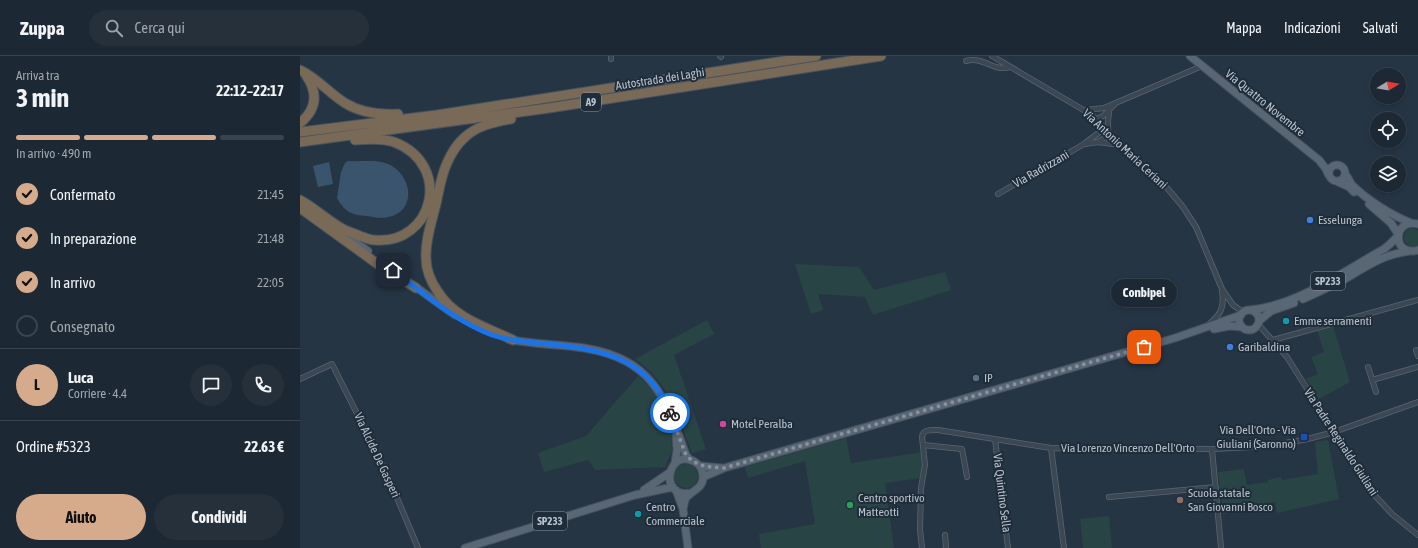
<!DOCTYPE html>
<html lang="it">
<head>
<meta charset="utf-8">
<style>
	:root { --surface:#1c2833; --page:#25303b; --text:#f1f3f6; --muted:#a0a6ac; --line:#3a444e; --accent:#d6ab8b }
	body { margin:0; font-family:"Asap Condensed",sans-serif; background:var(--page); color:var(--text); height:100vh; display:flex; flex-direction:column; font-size:15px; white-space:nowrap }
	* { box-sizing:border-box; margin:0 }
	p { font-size:13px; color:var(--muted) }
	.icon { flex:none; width:22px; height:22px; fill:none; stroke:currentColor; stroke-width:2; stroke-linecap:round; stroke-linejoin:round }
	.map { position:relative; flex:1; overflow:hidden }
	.side { display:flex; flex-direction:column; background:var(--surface); width:300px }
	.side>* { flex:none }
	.needle { width:26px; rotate:79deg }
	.fabs { position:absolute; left:1070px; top:12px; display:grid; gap:8px }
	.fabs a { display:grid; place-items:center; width:36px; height:36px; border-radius:50%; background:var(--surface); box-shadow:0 2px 6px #0003,0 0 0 1px var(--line); font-size:20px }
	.pin { position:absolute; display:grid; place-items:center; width:34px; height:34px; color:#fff; margin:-17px; border-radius:8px; box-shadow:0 2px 6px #0006 }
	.courier { position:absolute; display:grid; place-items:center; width:40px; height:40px; margin:-20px; border:3px solid #1a73e8; border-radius:50%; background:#fff; color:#222; box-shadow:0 1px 5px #0007 }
	.bubble { position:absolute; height:28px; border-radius:14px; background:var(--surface); box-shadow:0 2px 6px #0003,0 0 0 1px var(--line); font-size:13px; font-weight:700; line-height:28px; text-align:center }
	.headline em { font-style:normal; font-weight:700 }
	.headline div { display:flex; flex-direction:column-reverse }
	.headline { display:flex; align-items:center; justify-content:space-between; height:68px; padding:0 16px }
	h1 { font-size:26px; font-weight:700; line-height:30px }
	.bar { display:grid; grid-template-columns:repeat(4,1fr); gap:6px 4px; align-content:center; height:48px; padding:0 16px }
	.bar i { height:5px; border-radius:3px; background:var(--line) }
	.bar .active { background:var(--accent) }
	.bar p { grid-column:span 4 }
	.line { display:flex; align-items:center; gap:10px; padding:0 16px; border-top:1px solid var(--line) }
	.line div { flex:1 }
	.round { display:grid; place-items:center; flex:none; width:42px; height:42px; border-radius:21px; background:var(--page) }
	ol { padding:0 16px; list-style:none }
	li { display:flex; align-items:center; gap:12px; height:44px }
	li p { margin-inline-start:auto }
	li .icon { padding:4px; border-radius:50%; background:var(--accent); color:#111; stroke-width:4 }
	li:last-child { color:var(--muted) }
	li i { width:22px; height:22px; border:2px solid var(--line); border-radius:50% }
	.cta { display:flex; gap:8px; margin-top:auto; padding:8px 16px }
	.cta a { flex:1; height:46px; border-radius:24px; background:var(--accent); color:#111; font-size:16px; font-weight:700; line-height:46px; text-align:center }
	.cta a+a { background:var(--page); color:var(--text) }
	header { display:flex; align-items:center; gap:24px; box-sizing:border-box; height:56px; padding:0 20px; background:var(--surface); border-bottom:1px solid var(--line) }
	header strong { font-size:19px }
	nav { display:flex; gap:22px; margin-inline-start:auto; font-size:14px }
	.search { width:280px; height:36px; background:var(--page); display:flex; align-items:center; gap:10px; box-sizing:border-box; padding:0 14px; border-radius:22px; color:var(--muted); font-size:15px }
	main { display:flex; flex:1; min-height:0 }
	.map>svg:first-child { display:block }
</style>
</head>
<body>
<header>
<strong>Zuppa</strong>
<div class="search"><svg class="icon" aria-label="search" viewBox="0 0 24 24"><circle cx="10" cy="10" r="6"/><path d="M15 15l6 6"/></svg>Cerca qui</div>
<nav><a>Mappa</a><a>Indicazioni</a><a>Salvati</a></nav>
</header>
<main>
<section class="side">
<div class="headline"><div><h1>3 min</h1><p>Arriva tra</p></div><em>22:12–22:17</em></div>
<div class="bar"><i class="active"></i><i class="active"></i><i class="active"></i><i></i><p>In arrivo · 490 m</p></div>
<ol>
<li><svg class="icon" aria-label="check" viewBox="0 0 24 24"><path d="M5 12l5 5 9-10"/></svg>Confermato<p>21:45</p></li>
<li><svg class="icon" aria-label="check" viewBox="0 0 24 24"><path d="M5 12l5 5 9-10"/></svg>In preparazione<p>21:48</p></li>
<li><svg class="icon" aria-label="check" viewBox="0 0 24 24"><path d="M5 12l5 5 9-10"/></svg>In arrivo<p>22:05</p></li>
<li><i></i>Consegnato</li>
</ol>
<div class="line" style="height:72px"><b class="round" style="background:var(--accent);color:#111">L</b><div><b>Luca</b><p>Corriere · 4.4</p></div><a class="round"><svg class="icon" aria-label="chat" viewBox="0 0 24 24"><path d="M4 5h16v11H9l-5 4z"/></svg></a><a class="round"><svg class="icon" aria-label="phone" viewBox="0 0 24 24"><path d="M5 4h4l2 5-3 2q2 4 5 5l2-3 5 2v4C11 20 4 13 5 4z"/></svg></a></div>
<div class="line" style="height:52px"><div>Ordine #5323</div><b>22.63 €</b></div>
<div class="cta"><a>Aiuto</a><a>Condividi</a></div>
</section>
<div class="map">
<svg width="1118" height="492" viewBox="0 0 1118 492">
	<rect width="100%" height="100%" fill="#263544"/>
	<path fill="#284445" d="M1111,172L1118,174V189L1114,191L1109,190L1103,183L1106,175Z
		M495,208L559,211L574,234L645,216L651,234L573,259L565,241L518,238L523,254L511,258Z
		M407,264L414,278L374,299L406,393L392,397C376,357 372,330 335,303Z
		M1033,270L1050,326L1019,343L1006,323L1018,318L1011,301L1024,296L1017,274Z
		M338,320L352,333L364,353L371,372L372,395L365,411L295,414L288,404L244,416L238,397L286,380Z
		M546,382L551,407L623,396V412L621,422L585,427L594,492H461L459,478L515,468L505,405L448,422L445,411Z
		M1028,384L1039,443L977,457L975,446L923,458L918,416L944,413L947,429L968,426V424L981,421L982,424L1018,418L1015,386Z
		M374 420a12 12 0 1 1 24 0a12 12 0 1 1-24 0Z
		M809,460L812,492H783L780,463Z"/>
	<path fill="#3b546d" d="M48,105C61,106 76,103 88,108C113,119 117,156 88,161C82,163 74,161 67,160C51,159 45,156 37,142L41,116L45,107Z
		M29,106L33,128L18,131L13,110Z"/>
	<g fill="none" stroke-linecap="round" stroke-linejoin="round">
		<g stroke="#596571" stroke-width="6">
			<path id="minor" d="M311,0V3
				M420,0L421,1
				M692,0L792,59L821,89L868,133L883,151L896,171L922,233L933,249L943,256
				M666,5C684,0 692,16 710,11
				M786,54L804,52L902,10
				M797,63L803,60L815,48
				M799,85C811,80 808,77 808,66C808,62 809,59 809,55
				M785,88L798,86L821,89
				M698,138L784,88L805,72
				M958,268L987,301L1038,382L1067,431L1092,458L1118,479
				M907,270C920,259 925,253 922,235
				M973,284L1118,244
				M1116,294L1118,300
				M1068,311L1076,336
				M0,323L32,308L85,413L118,492
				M1072,324L1118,311
				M695,383L708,492
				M623,389L662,393L667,421
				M751,392L764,492
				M912,393L921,492
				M809,441L916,431
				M645,479L646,492
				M622,492L620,474L621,432L625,409L622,381C623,373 631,374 638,374L751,392L912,393L953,391L974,389L1008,383L1034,376L1118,346"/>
		</g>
		<g stroke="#44505d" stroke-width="9">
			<path id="primary" d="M890,0L1019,104L1026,113L1028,118
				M1029 117a8 8 0 1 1 16 0a8 8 0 1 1-16 0Z
				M1045,118C1048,121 1050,126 1052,129C1067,144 1091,159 1111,167
				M1038,126L1049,131L1054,136
				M1069,148L1091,167L1098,178
				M1118,168C1092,161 1092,202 1118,194
				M39,174L68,195
				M113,229L155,259
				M1003,243C1017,237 1031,230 1045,223C1067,210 1084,198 1110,195
				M950,254C999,249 1042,216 1084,193L1090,188L1098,180
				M939 264a10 10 0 1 1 20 0a10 10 0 1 1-20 0Z
				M959,265L971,255L994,247
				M914,273L929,270L942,271
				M208,283C233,289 259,288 284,292C352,303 365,340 386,399L390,404
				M375,407L377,394L376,379
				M400,410L422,412
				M403,421L424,412L875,282L941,259
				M344,434L369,417
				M376,434L383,453L388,492
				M383,453C384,450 384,445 386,442C392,434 403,433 403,421C403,415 400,409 395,406C368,390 357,443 391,437
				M165,492L335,439L373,431"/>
		</g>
		<g stroke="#45525e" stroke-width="11">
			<path id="motorway" d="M0,14C17,22 29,37 45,47C61,57 79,59 98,58
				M211,63C194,66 176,70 164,82C156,89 151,98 147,107C141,120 139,135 136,148C132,165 125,184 126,202C126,214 131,226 138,236C155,263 186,271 213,284
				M0,67C17,53 18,37 6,19
				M0,76L137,59L516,0
				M0,86L249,52L581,0
				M0,144C15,152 28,165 43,173C48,176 54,177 60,180C64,181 69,184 74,184C133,190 154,109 94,86C82,82 67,83 55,84
				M0,152L79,209L116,232"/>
		</g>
		<use href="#minor" stroke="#3b4753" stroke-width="4.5"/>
		<use href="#primary" stroke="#596673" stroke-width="7"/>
		<use href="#motorway" stroke="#796957" stroke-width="9"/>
	</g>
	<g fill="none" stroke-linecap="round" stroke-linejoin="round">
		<path stroke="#85919d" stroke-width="4" stroke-dasharray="0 7.2" d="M370,357L386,399C397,411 408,411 424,412L844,291"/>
		<path stroke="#1a73e8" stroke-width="5" d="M93,214C124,238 155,265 192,279C210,285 229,286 249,288C301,293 349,302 370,357"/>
	</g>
	<g fill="#3f7fe0" stroke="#1f2c39" stroke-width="1.5">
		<circle cx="1010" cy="164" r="4"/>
		<circle cx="930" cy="291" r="4"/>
	</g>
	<g fill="#0f9aa8" stroke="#1f2c39" stroke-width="1.5">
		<circle cx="986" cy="265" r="4"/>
		<circle cx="338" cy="458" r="4"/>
	</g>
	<circle fill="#5c6f8a" stroke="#1f2c39" stroke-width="1.5" cx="676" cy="322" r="4"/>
	<circle fill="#d1479c" stroke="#1f2c39" stroke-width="1.5" cx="423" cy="368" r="4"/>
	<rect fill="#1a4fb4" stroke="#1f2c39" stroke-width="1.5" x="1000" y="377" width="8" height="8" rx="2"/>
	<circle fill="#8d6e63" stroke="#1f2c39" stroke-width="1.5" cx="880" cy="444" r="4"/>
	<circle fill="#2e9e5b" stroke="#1f2c39" stroke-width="1.5" cx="550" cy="449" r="4"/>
	<g text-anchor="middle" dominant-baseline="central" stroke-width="4" stroke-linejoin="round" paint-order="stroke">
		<g fill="#1f2c39" stroke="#8a95a1" stroke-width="1">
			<rect x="281" y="37" width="20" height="18" rx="3"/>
			<rect x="1011" y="216" width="34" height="18" rx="3"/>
			<rect x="233" y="456" width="34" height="18" rx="3"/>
		</g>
		<g font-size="11" font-weight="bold" fill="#b8c2cd">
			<text x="291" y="46">A9</text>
			<text x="1028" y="225">SP233</text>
			<text x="250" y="465">SP233</text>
		</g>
		<g font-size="12" fill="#b8c2cd" stroke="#1f2c39">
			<text transform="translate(360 23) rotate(-9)">Autostrada dei Laghi</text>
			<text transform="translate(965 47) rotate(39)">Via Quattro Novembre</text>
			<text transform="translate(825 93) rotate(43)">Via Antonio Maria Ceriani</text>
			<text transform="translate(741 113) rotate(-30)">Via Radrizzani</text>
			<text transform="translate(1041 386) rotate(57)">Via Padre Reginaldo Giuliani</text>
			<text x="828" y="392">Via Lorenzo Vincenzo Dell'Orto</text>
			<text transform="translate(77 399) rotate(65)">Via Alcide De Gasperi</text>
			<text transform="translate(702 437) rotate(83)">Via Quintino Sella</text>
		</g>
		<g font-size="12" fill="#b8c2cd" stroke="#1f2c39" text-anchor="start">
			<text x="1018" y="164">Esselunga</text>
			<text x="994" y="265">Emme serramenti</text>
			<text x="938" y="291">Garibaldina</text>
			<text x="684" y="322">IP</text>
			<text x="431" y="368">Motel Peralba</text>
			<text x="996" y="374" text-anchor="end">Via Dell'Orto - Via<tspan x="996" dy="14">Giuliani (Saronno)</tspan></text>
			<text x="888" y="437">Scuola statale<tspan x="888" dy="14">San Giovanni Bosco</tspan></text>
			<text x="558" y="442">Centro sportivo<tspan x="558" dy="14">Matteotti</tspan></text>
			<text x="346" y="451">Centro<tspan x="346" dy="14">Commerciale</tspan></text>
		</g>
	</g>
</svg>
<div class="fabs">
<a><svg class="needle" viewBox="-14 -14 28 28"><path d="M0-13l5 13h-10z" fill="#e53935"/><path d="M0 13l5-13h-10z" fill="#a0a6ac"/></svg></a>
<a><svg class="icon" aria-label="locate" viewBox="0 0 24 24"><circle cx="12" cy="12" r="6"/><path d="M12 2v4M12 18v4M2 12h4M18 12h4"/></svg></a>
<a><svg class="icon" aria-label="layers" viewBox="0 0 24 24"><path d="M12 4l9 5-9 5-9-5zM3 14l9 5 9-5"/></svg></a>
</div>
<div class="pin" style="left:844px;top:291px;background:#ea580c"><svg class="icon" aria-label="bag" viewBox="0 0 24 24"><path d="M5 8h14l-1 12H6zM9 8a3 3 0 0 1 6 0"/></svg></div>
<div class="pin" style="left:93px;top:214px;background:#1f2937"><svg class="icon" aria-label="home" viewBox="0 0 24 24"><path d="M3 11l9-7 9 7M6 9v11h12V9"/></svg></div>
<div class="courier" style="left:370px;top:357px"><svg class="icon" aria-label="bike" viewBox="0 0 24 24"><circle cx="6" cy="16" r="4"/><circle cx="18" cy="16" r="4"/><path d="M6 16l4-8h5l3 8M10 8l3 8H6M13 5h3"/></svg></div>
<div class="bubble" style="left:811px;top:223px;width:66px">Conbipel</div>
</div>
</main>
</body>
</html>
